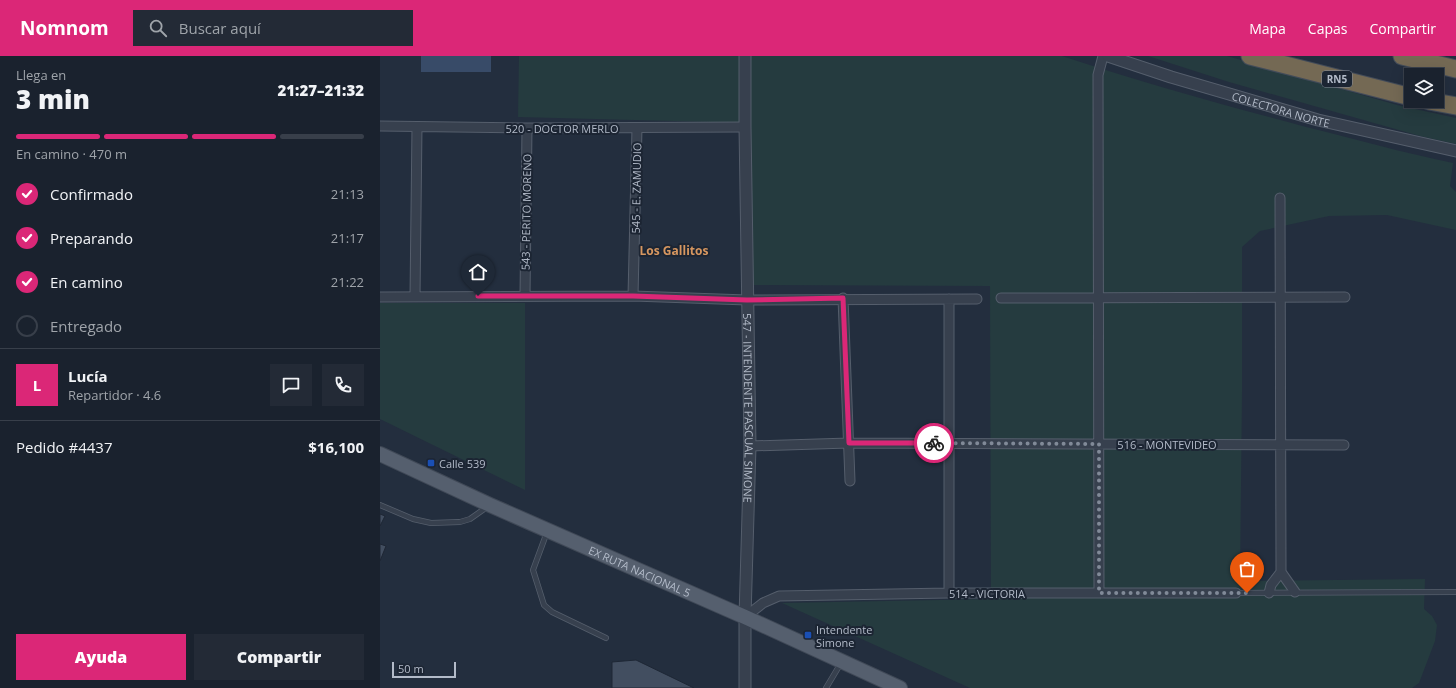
<!DOCTYPE html>
<html lang="es">
<head>
<meta charset="utf-8">
<style>
	:root { --surface:#1a222e; --page:#232a36; --text:#f1f3f6; --muted:#9fa4aa; --line:#383f4a; --accent:#db2777 }
	body { margin:0; font-family:"Open Sans",sans-serif; background:var(--page); color:var(--text); height:100vh; display:flex; flex-direction:column; font-size:15px; white-space:nowrap }
	* { box-sizing:border-box; margin:0 }
	p { font-size:13px; color:var(--muted) }
	.icon { flex:none; width:22px; height:22px; fill:none; stroke:currentColor; stroke-width:2; stroke-linecap:round; stroke-linejoin:round }
	.map { position:relative; flex:1; overflow:hidden }
	.drawer { display:flex; flex-direction:column; background:var(--surface); width:380px }
	.drawer>* { flex:none }
	.controls { position:absolute; left:1024px; top:12px; display:grid; gap:8px }
	.controls a { display:grid; place-items:center; width:40px; height:40px; border-radius:0px; background:var(--surface); box-shadow:0 4px 16px #0002,0 0 0 1px var(--line); font-size:20px }
	.scale { position:absolute; left:12px; bottom:10px; width:64px; box-sizing:border-box; padding-left:4px; border:2px solid #b3bbc9; border-top:0; font-size:11px; line-height:14px; white-space:nowrap; color:#b3bbc9; -webkit-text-stroke:3px #1c2533; paint-order:stroke }
	.pin { position:absolute; display:grid; place-items:center; width:34px; height:34px; color:#fff; margin:-41px -17px; border-radius:50% 50% 50% 0; rotate:-45deg; box-shadow:0 0 4px #0007 }
	.pin .icon { rotate:45deg }
	.courier { position:absolute; display:grid; place-items:center; width:40px; height:40px; margin:-20px; border:3px solid #db2777; border-radius:50%; background:#fff; color:#222; box-shadow:0 1px 5px #0007 }
	.summary em { font-style:normal; font-weight:800 }
	.summary div { display:flex; flex-direction:column-reverse }
	.summary { display:flex; align-items:center; justify-content:space-between; height:68px; padding:0 16px }
	h1 { font-size:26px; font-weight:800; line-height:30px }
	.bar { display:grid; grid-template-columns:repeat(4,1fr); gap:6px 4px; align-content:center; height:48px; padding:0 16px }
	.bar i { height:5px; border-radius:3px; background:var(--line) }
	.bar .on { background:var(--accent) }
	.bar p { grid-column:span 4 }
	.line { display:flex; align-items:center; gap:10px; padding:0 16px; border-top:1px solid var(--line) }
	.line div { flex:1 }
	.round { display:grid; place-items:center; flex:none; width:42px; height:42px; border-radius:0px; background:var(--page) }
	ol { padding:0 16px; list-style:none }
	li { display:flex; align-items:center; gap:12px; height:44px }
	li p { margin-inline-start:auto }
	li .icon { padding:4px; border-radius:50%; background:var(--accent); color:#fff; stroke-width:4 }
	li:last-child { color:var(--muted) }
	li i { width:22px; height:22px; border:2px solid var(--line); border-radius:50% }
	.action { display:flex; gap:8px; margin-top:auto; padding:8px 16px }
	.action a { flex:1; height:46px; border-radius:0px; background:var(--accent); color:#fff; font-size:16px; font-weight:800; line-height:46px; text-align:center }
	.action a+a { background:var(--page); color:var(--text) }
	header { display:flex; align-items:center; gap:24px; box-sizing:border-box; height:56px; padding:0 20px; background:var(--accent); color:#fff }
	header strong { font-size:19px }
	nav { display:flex; gap:22px; margin-inline-start:auto; font-size:14px }
	.search { width:280px; height:36px; background:var(--page); display:flex; align-items:center; gap:10px; box-sizing:border-box; padding:0 14px; border-radius:0px; color:var(--muted); font-size:15px }
	main { display:flex; flex:1; min-height:0 }
	.map>svg:first-child { display:block }
</style>
</head>
<body>
<header>
<strong>Nomnom</strong>
<div class="search"><svg class="icon" aria-label="search" viewBox="0 0 24 24"><circle cx="10" cy="10" r="6"/><path d="M15 15l6 6"/></svg>Buscar aquí</div>
<nav><a>Mapa</a><a>Capas</a><a>Compartir</a></nav>
</header>
<main>
<section class="drawer">
<div class="summary"><div><h1>3 min</h1><p>Llega en</p></div><em>21:27–21:32</em></div>
<div class="bar"><i class="on"></i><i class="on"></i><i class="on"></i><i></i><p>En camino · 470 m</p></div>
<ol>
<li><svg class="icon" aria-label="check" viewBox="0 0 24 24"><path d="M5 12l5 5 9-10"/></svg>Confirmado<p>21:13</p></li>
<li><svg class="icon" aria-label="check" viewBox="0 0 24 24"><path d="M5 12l5 5 9-10"/></svg>Preparando<p>21:17</p></li>
<li><svg class="icon" aria-label="check" viewBox="0 0 24 24"><path d="M5 12l5 5 9-10"/></svg>En camino<p>21:22</p></li>
<li><i></i>Entregado</li>
</ol>
<div class="line" style="height:72px"><b class="round" style="background:var(--accent);color:#fff">L</b><div><b>Lucía</b><p>Repartidor · 4.6</p></div><a class="round"><svg class="icon" aria-label="chat" viewBox="0 0 24 24"><path d="M4 5h16v11H9l-5 4z"/></svg></a><a class="round"><svg class="icon" aria-label="phone" viewBox="0 0 24 24"><path d="M5 4h4l2 5-3 2q2 4 5 5l2-3 5 2v4C11 20 4 13 5 4z"/></svg></a></div>
<div class="line" style="height:52px"><div>Pedido #4437</div><b>$16,100</b></div>
<div class="action"><a>Ayuda</a><a>Compartir</a></div>
</section>
<div class="map">
<svg width="1076" height="632" viewBox="0 0 1076 632">
	<rect width="100%" height="100%" fill="#232e3e"/>
	<path fill="#253b3f" d="M139,0H682C763,27 844,49 926,71C975,83 1024,97 1073,107L1070,130L1076,136V174L1007,159L949,160L880,175L862,191V336L860,525L1045,523L1044,553L1052,560L1057,569L1055,585L1039,627L1032,632H590L402,547L611,543L610,230L371,229L370,67L138,61Z
		M768,0H847L1017,49L1076,62V88L1040,80L849,26Z
		M0,247H145V434L0,363Z"/>
	<path fill="#384b68" d="M41,0H111V16H41Z"/>
	<path fill="#424e60" stroke="#1e2735" d="M0,458L5,460L0,470Z
		M0,488L6,490L0,505Z
		M256,604L314,632H232V606Z"/>
	<g fill="none" stroke-linecap="round" stroke-linejoin="round">
		<g stroke="#555e6c" stroke-width="6">
			<path id="service" d="M0,449L33,463L51,467L80,466L90,463L107,451
				M167,476L153,514L164,549L172,556L226,582
				M856,537L1076,536
				M446,632L461,607"/>
		</g>
		<g stroke="#555e6c" stroke-width="11">
			<path id="minor" d="M0,70L147,72L365,71
				M900,142L901,516
				M145,240L147,72
				M253,240L257,72
				M0,241L253,240L367,244L597,243
				M35,241L37,71
				M463,242L470,425
				M621,242L965,241
				M569,243V537
				M370,390L469,387L964,389
				M719,537L718,19L723,0
				M889,537L891,529L901,516L915,536
				M365,561L383,547L399,540L569,537H856"/>
		</g>
		<g stroke="#555e6c" stroke-width="13">
			<g id="tertiary">
				<path id="s1" d="M365,0V71L370,390L365,561V632"/>
				<path id="s2" d="M728,0L791,21L938,64L1076,95"/>
			</g>
		</g>
		<g stroke="#404957" stroke-width="16">
			<g id="primary">
				<path id="s3" d="M0,398L110,449L365,561L520,632"/>
			</g>
		</g>
		<g stroke="#424b59" stroke-width="19">
			<path id="motorway" d="M870,0L1031,41
				M1022,0L1076,13
				M1049,45L1076,50"/>
		</g>
		<use href="#service" stroke="#37404e" stroke-width="4.5"/>
		<use href="#minor" stroke="#37404e" stroke-width="9"/>
		<use href="#tertiary" stroke="#37404e" stroke-width="11"/>
		<use href="#primary" stroke="#555f6e" stroke-width="14"/>
		<use href="#motorway" stroke="#746954" stroke-width="17"/>
	</g>
	<g fill="none" stroke-linecap="round" stroke-linejoin="round">
		<path stroke="#818a98" stroke-width="4" stroke-dasharray="0 7.2" d="M554,387L719,388V537H867"/>
		<path stroke="#db2777" stroke-width="5" d="M98,240H253L367,244L463,242L469,387H554"/>
	</g>
	<g fill="#1a4fb4" stroke="#1c2533" stroke-width="1.5">
		<rect x="47" y="403" width="8" height="8" rx="2"/>
		<rect x="424" y="575" width="8" height="8" rx="2"/>
	</g>
	<g text-anchor="middle" dominant-baseline="central" stroke-width="4" stroke-linejoin="round" paint-order="stroke">
		<rect fill="#1c2533" stroke="#868e9c" stroke-width="1" x="942" y="15" width="30" height="16" rx="3"/>
		<g font-size="10" font-weight="bold" fill="#b3bbc9">
			<text x="957" y="23">RN5</text>
		</g>
		<g font-size="11" fill="#b3bbc9" stroke="#1c2533">
			<text stroke="none"><textPath href="#s2" startOffset="181">COLECTORA NORTE</textPath></text>
			<text x="182" y="72">520 - DOCTOR MERLO</text>
			<text transform="translate(256 132) rotate(-89)">545 - E. ZAMUDIO</text>
			<text transform="translate(146 156) rotate(-89)">543 - PERITO MORENO</text>
			<text stroke="none"><textPath href="#s1" startOffset="352">547 - INTENDENTE PASCUAL SIMONE</textPath></text>
			<text x="787" y="388">516 - MONTEVIDEO</text>
			<text stroke="none"><textPath href="#s3" startOffset="285">EX RUTA NACIONAL 5</textPath></text>
			<text x="607" y="537">514 - VICTORIA</text>
		</g>
		<g font-size="11" fill="#b3bbc9" stroke="#1c2533" text-anchor="start">
			<text x="59" y="407">Calle 539</text>
			<text x="436" y="573">Intendente<tspan x="436" dy="13">Simone</tspan></text>
		</g>
		<g font-size="12" font-weight="bold" fill="#d79760" stroke="#1c2533">
			<text x="294" y="194">Los Gallitos</text>
		</g>
	</g>
</svg>
<div class="controls">
<a><svg class="icon" aria-label="layers" viewBox="0 0 24 24"><path d="M12 4l9 5-9 5-9-5zM3 14l9 5 9-5"/></svg></a>
</div>
<div class="scale">50 m</div>
<div class="pin" style="left:867px;top:537px;background:#ea580c"><svg class="icon" aria-label="bag" viewBox="0 0 24 24"><path d="M5 8h14l-1 12H6zM9 8a3 3 0 0 1 6 0"/></svg></div>
<div class="pin" style="left:98px;top:240px;background:#1f2937"><svg class="icon" aria-label="home" viewBox="0 0 24 24"><path d="M3 11l9-7 9 7M6 9v11h12V9"/></svg></div>
<div class="courier" style="left:554px;top:387px"><svg class="icon" aria-label="bike" viewBox="0 0 24 24"><circle cx="6" cy="16" r="4"/><circle cx="18" cy="16" r="4"/><path d="M6 16l4-8h5l3 8M10 8l3 8H6M13 5h3"/></svg></div>
</div>
</main>
</body>
</html>
